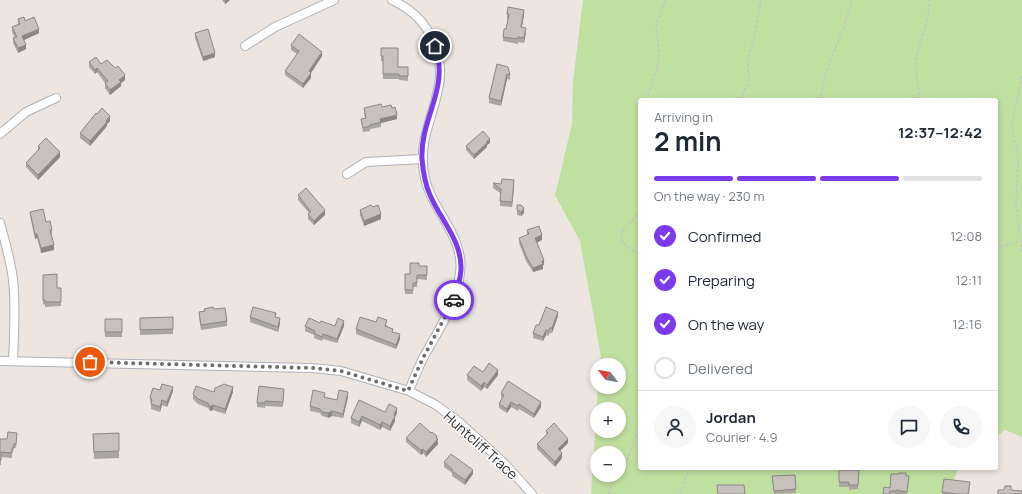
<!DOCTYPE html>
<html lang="en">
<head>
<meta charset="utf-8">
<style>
	:root { --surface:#fff; --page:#f6f6f7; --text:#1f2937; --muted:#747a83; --line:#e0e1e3; --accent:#7c3aed }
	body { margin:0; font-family:Manrope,sans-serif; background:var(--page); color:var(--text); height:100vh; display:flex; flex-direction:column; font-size:15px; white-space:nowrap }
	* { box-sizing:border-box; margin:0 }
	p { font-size:13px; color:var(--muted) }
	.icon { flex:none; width:22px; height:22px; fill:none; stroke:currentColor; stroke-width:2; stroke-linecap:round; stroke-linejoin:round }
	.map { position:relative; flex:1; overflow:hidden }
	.details { position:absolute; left:638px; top:98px; width:360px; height:372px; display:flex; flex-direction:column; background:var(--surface); border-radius:4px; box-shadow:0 2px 6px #0003 }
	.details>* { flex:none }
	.needle { width:26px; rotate:301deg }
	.buttons { position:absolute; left:590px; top:358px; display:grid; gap:8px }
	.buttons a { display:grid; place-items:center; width:36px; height:36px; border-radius:50%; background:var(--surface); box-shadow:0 2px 6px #0003; font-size:20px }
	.pin { position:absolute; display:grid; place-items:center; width:34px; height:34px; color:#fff; margin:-17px; border:2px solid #fff; border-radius:50%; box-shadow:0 1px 4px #0007 }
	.courier { position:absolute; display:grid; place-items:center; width:40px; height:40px; margin:-20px; border:3px solid #7c3aed; border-radius:50%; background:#fff; color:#222; box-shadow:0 1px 5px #0007 }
	.headline em { font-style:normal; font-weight:700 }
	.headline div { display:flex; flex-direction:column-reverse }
	.headline { display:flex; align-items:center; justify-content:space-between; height:68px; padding:0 16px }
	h1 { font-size:26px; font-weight:700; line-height:30px }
	.bar { display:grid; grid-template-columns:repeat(4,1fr); gap:6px 4px; align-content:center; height:48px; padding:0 16px }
	.bar i { height:5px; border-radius:3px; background:var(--line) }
	.bar .current { background:var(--accent) }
	.bar p { grid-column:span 4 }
	.line { display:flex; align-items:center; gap:10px; padding:0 16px; border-top:1px solid var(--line) }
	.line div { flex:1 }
	.round { display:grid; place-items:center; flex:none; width:42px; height:42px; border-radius:21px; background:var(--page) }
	ol { padding:0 16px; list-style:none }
	li { display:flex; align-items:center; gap:12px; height:44px }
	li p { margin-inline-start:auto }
	li .icon { padding:4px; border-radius:50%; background:var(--accent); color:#fff; stroke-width:4 }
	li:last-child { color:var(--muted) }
	li i { width:22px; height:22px; border:2px solid var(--line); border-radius:50% }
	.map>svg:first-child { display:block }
</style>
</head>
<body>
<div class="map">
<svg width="1022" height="494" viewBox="0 0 1022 494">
	<rect width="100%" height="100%" fill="#ede6e0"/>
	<path fill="#c0e0a0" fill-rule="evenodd" d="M583,0H1022V437L1005,430L996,437V100H640V468H958L949,494H591L598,387H619V365H600L601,357L580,241L555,195L572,124L573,81ZM597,409H619V431H597ZM597,453H619V475H597Z"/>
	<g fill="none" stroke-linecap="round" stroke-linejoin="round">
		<g stroke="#adb1b8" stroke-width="10">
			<path id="minor" d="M392,0C411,9 426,22 433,42C438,53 441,65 440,77C437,113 416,138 425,178C432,211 465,236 460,273C457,304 438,331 423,358C418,369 413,380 409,391
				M245,46L275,27L334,0
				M0,134L26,112L56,98
				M347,174L366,162L422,159
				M0,223C5,242 11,261 13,280C16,307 14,334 13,361
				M0,361L312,368L341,371L409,391L436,405L459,422L505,464L532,494"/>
		</g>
		<path stroke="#c4c4c4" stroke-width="1.5" stroke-dasharray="3 2" stroke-linecap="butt" d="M1022,76L1012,124L1013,135L1017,148L1018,162L1016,205L1022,252
			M646,100L657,69L659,53L656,24L666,0
			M740,100L748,82L749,74L748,70V58L753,43L761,0
			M820,100L827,69L844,26L852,0
			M919,100C919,88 915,75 916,63C918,40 930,24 929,0
			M640,205C637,220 630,220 623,231C617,242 632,251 640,254
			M996,248L1020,241
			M619,473L628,459L633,442L640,427
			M609,494L613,479L617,475
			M680,494L686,476L692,468"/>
		<use href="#minor" stroke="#fff" stroke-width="8"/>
	</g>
	<path fill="#aaa6a2" d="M222,0H230L225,4Z
		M507,14L524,15L522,27L526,32L524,43L518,42V44L503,41V37L506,29L508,19H507Z
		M18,19L25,21L39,33L24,40L26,49L18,53L13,43V38H15L12,32V27L18,24Z
		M195,33L215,57L203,61L195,38Z
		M291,45L322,56L311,73V78L303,88L285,75V71L297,54L291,50Z
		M381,48L398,67H408V81L399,80V79H383V61H381Z
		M89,62L101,64L125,80L121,83V86L110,95L105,88V83L97,72L95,74L89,67Z
		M497,64L510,75V80L507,79L501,106L489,103V98Z
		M382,107L397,119L381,123V127L370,129V131L363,132L361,119H365L364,112V108Z
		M110,121L107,124V126L90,146L80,138V133Z
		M490,143L487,145V147L474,159L466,150V146Z
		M38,146L60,157L38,180L26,167V163L38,150Z
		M493,183L514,185L512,207L500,206V193L493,188Z
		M298,195L325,215L314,225L308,219V214L309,213L298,200Z
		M517,205L524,213L521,216L517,215Z
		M373,207L381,219L364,226L360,215V210Z
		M30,212L46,222L52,230V235H51L54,250L41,253L37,238L35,239L30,216Z
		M527,230L542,240L537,243L544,265H543V269L533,272L526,261L519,243V238L527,235Z
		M419,266H427V280L417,279V287H413V294H405V274H410Z
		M43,275L57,288H61V306L45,307V304L43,305Z
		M204,309H214L227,321V326L201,330L199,317V312L204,311Z
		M558,316L552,333H550L548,336L546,335L543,341L533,338V333L539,325Z
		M173,317V334L140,335V318Z
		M250,317H276L280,323L278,332L250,322Z
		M105,319H122V337H105Z
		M376,322L387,325V326L400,339L396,349L356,334V329Z
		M320,323L335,326H344L337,343L323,339L322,341L314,338V335L305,331V326Z
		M483,372L498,375L487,389L484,387L481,391L467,380V375Z
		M160,390L173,391L167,407L162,405L160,412L151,409V403L150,401V397Z
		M214,392H233L225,414L213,410L210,411L208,408L198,404L193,399V394Z
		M501,393L541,407L534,418L519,409L518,411L511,407L507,413L499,408V404L502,398L501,397Z
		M284,394L283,407L265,406V408L257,407V403Z
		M325,397L337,400L348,397L343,418L332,416L328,418L322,416L320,413L310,411V406Z
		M385,412L397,413L395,417V421L390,431L382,427L380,430L362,421L359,427L351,423V418Z
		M546,431L568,443L560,451L562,458L555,467L537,449V444L546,435Z
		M119,433V458L94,459L93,434Z
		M17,438L16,448H14L13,452H12V458L1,457V465H0V439H7Z
		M406,438L437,439L438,444L426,457L423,453L421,455L406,442Z
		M444,462L473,474L465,485L452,476V473L444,467Z
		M839,470L859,475L858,489L849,490V487H839Z
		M772,476L796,489V493L774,494Z
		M906,476L909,481L907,494H883L884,487L890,488Z
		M970,487L969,494H942V492Z"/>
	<path fill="#8b8784" d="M225,0H230L225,4Z
		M524,10V15L521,31V27Z
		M526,28V32L524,43V38Z
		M39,29V33L22,41V36Z
		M26,45V49L18,53V48Z
		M322,52V56L309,76V71Z
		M215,53V57L203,61V57Z
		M97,68V72L95,74V70Z
		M311,73V78L303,88V84Z
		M507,74V79L501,106V101Z
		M125,75V80L121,83V86L110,95V90L119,80Z
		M397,115V119L381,123L380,119Z
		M110,116V121L107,124V126L90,146V141Z
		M490,139V143L487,145V147L474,159V155Z
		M60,152V157L38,180V175Z
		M514,180V185L512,207V202Z
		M524,208V213L521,216V212Z
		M325,210V215L314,225V221Z
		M381,214V219L364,226V221Z
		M35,234H37V238L35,239Z
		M542,235V240L535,243V238Z
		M54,245V250L41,253V248Z
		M544,260V265H543V269L533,272V268Z
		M558,312V316L552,333V328Z
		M280,318V323L278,332V327Z
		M344,321V326L337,343V339Z
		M546,330V335L543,341V337Z
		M400,334V339L396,349V345Z
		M498,370V375L487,389V385Z
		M484,382V387L481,391V386Z
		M173,387V391L167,407V402Z
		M233,387V392L225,414V409Z
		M348,392V397L343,418V414Z
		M162,400V405L160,412V407Z
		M511,402V407L507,413V409Z
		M541,402V407L534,418V414Z
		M213,405V410L210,411V407Z
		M397,408V413L395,417V421L390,431V426L394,415Z
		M332,411V416L328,418V413Z
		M362,416V421L359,427V422Z
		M382,422V427L380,430V425Z
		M437,436L438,444L426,457V452Z
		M568,439V443L558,453V449Z
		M423,449V453L421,455V450Z
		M562,453V458L555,467V462Z
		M473,470V474L465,485V480Z"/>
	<path fill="#c6c1bc" stroke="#8b8784" d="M508,7L524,10L521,27L526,28L524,38L518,37V39L503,37L504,29H506L509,14H507Z
		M24,17L25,21L34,17L39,29L22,36L26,45L18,48L13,38L17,37L12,27L20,24L18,19Z
		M208,29L215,53L203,57L195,33Z
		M299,34L322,52L309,71L311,73L303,84L285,71L299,51L291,45Z
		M381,48H398V67H408V76H399V74H383V56H381Z
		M96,57L101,64L107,60L115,68L118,66L125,75L119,80L121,82L110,90L105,83L108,81L97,68L95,70L89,62Z
		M497,64L508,67L510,75L507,74L501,101L489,98Z
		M381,104L382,107L391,105L392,108L395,107L397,115L380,119L381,122L370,125V126L363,128L361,119L366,118L364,108Z
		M102,108L110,116L106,121L107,122L90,141L80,133L96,113L97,114Z
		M483,131L490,139L487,141V143L474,155L466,146Z
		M46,138L60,152L38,175L26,163L40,148L38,146Z
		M502,179L514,180L512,202L500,201L501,189L493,183L501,184Z
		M306,188L325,210L314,221L308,214L311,212L298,195Z
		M371,205L373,207L378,205L381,214L364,221L360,210Z
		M517,205H521L524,208L521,212L517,210Z
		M43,209L46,222L50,221L52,230H50L54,245L41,248L37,234H35L30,212Z
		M539,226L542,235L535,238L544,260L542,261L543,264L533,268L526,256L519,238L529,234L527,230Z
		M410,263H419V266H427V275H417V283H413V290H405V274H410Z
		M57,274V288H61V302H45V300H43V275Z
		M213,307L214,309L225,308L227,321L201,325L199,312L205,311L204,309Z
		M253,307L276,313L275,317L280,318L278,327L250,317Z
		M546,307L558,312L552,328H550L548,331L546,330L543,337L533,333L536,325H539Z
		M173,317V329L140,330V318Z
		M360,317L376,322L378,317L387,320L385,326L393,329L392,332L400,334L396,345L356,329Z
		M309,318L320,323L321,321L335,326L338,318L344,321L337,339L323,334L322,337L314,333L315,331L305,326Z
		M105,319H122V332H105Z
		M489,363L498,370L487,385L484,382L481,386L467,375L474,366L483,372Z
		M508,381L541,402L534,414L519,404L518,406L511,402L507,409L499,404L504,395L501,393Z
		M162,384L173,387L167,402L162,400L160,407L151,404L152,400L150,397L153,388L160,390Z
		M224,384L233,387L225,409L213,405L210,407L208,403L198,399L193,394L196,386L214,392L215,388Z
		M259,386L284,389L283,402L265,401V403H257Z
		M313,390L325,393L324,397L337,400L339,390L348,392L343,414L332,411L328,413L322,412L320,409L310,406Z
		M359,400L385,412L389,404L397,408L394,415L395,416L390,426L382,422L380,425L362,416L359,422L351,418Z
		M420,423L431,433L432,432L437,436L436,438L438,439L426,452L423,449L421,450L406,438Z
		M554,423L568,439L558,449L562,453L555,462L537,444L548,433L546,431Z
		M8,432L17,433L16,444H14L13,448H12V453L1,452V460H0V439H7Z
		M119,433V451L94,452L93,434Z
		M451,454L473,470L465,480L452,471L453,470L444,462Z
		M839,470H859L858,485H849V482H839Z
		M899,473H906V476H909L907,492L896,490V491H890L889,494H883L884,487L890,488L891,474H899Z
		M795,475L796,489L774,491L772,476Z
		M944,479L970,482L968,494H957L942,492Z
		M717,485H744L745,494H718Z
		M1005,486H1011V490L1022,491V494H998V490H1004Z"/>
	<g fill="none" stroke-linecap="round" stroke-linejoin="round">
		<path stroke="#706e6c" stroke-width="4" stroke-dasharray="0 7.2" d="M90,362L312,368L341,371L408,391L422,360L454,300"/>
		<path stroke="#7c3aed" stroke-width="5" d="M435,46C450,89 420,118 422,159C423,171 425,184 430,195C441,221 462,240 461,270C460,281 457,291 454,300"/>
	</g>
	<g text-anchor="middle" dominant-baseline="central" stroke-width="3" stroke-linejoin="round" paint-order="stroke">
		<g font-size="14" fill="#2d2d2d" stroke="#fff">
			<text transform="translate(481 445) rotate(42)">Huntcliff Trace</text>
		</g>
	</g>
</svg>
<div class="buttons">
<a><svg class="needle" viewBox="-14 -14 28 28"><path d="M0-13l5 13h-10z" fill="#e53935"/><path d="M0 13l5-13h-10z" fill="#747a83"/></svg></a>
<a>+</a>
<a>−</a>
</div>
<div class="pin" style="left:90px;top:362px;background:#ea580c"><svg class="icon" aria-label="bag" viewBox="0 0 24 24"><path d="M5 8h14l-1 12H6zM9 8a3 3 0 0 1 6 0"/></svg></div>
<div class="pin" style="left:435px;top:46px;background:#1f2937"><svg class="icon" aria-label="home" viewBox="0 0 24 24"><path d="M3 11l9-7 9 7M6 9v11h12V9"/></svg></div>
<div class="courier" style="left:454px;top:300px"><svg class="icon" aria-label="car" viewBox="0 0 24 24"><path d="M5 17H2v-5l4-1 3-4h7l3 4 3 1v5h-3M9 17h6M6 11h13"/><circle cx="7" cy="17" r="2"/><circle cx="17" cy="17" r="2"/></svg></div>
<section class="details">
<div class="headline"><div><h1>2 min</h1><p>Arriving in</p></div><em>12:37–12:42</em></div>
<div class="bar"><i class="current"></i><i class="current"></i><i class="current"></i><i></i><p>On the way · 230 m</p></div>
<ol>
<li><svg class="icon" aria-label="check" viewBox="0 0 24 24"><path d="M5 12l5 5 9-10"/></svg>Confirmed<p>12:08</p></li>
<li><svg class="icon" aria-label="check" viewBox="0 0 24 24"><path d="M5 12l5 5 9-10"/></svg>Preparing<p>12:11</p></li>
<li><svg class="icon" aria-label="check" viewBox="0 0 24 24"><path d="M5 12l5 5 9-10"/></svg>On the way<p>12:16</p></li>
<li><i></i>Delivered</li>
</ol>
<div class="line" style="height:72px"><a class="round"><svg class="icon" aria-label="person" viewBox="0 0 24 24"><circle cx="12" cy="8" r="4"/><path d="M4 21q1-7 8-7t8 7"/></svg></a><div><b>Jordan</b><p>Courier · 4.9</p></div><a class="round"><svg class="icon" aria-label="chat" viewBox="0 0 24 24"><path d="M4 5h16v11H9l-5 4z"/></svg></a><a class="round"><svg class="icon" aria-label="phone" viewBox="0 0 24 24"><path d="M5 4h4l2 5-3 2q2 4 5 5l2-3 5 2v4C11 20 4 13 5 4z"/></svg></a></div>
</section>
</div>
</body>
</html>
